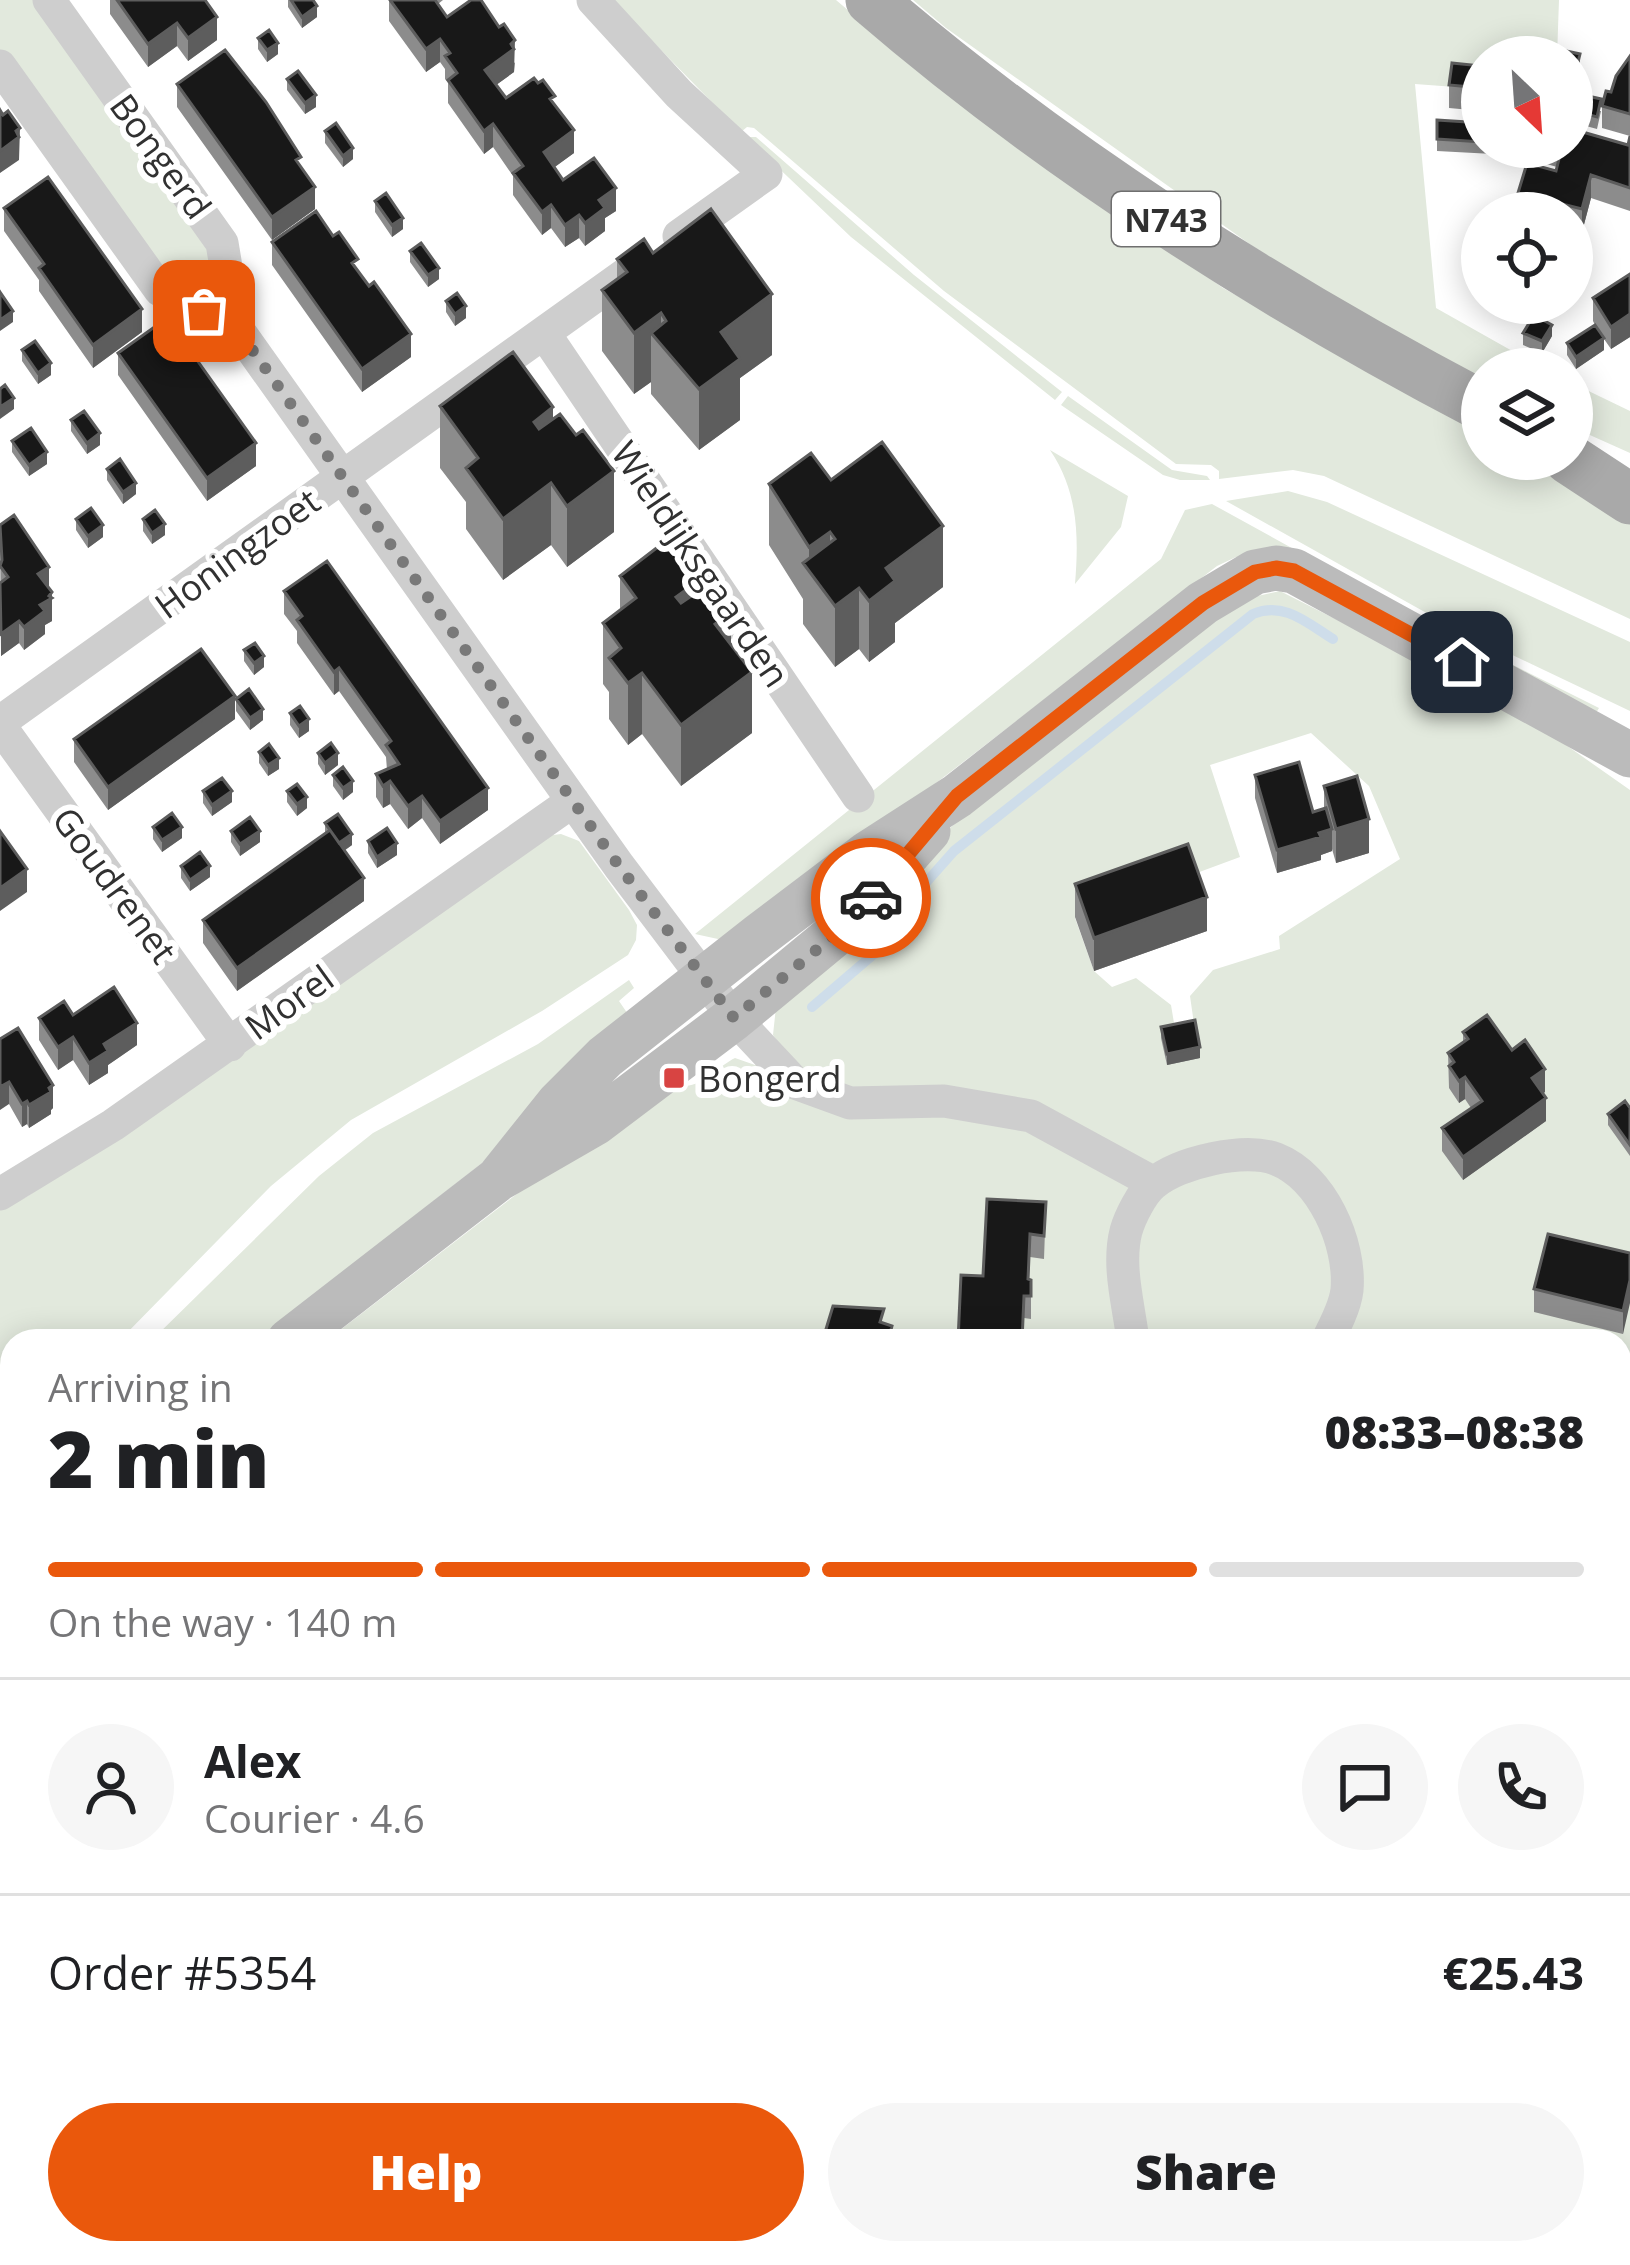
<!DOCTYPE html>
<html lang="en">
<head>
<meta charset="utf-8">
<style>
	:root { --surface:#fff; --page:#f6f6f6; --text:#202124; --muted:#757577; --line:#e0e0e0; --accent:#ea580c }
	body { margin:0; font-family:"Open Sans",sans-serif; background:var(--page); color:var(--text); height:100vh; display:flex; flex-direction:column; font-size:45px; white-space:nowrap }
	* { box-sizing:border-box; margin:0 }
	p { font-size:39px; color:var(--muted) }
	.icon { flex:none; width:66px; height:66px; fill:none; stroke:currentColor; stroke-width:2; stroke-linecap:round; stroke-linejoin:round }
	.map { position:relative; flex:1; overflow:hidden }
	.details { position:absolute; left:0px; top:1329px; width:1632px; height:936px; display:flex; flex-direction:column; background:var(--surface); border-radius:36px 36px 0 0; box-shadow:0 6px 30px #0003 }
	.details>* { flex:none }
	.needle { width:78px; rotate:155deg }
	.controls { position:absolute; left:1461px; top:36px; display:grid; gap:24px }
	.controls a { display:grid; place-items:center; width:132px; height:132px; border-radius:50%; background:var(--surface); box-shadow:0 6px 30px #0003; font-size:60px }
	.pin { position:absolute; display:grid; place-items:center; width:102px; height:102px; color:#fff; margin:-51px; border-radius:24px; box-shadow:0 6px 18px #0006 }
	.courier { position:absolute; display:grid; place-items:center; width:120px; height:120px; margin:-60px; border:9px solid #ea580c; border-radius:50%; background:#fff; color:#222; box-shadow:0 3px 15px #0007 }
	.summary em { font-style:normal; font-weight:800 }
	.summary div { display:flex; flex-direction:column-reverse }
	.summary { display:flex; align-items:center; justify-content:space-between; height:204px; padding:0 48px }
	h1 { font-size:78px; font-weight:800; line-height:90px }
	.bar { display:grid; grid-template-columns:repeat(4,1fr); gap:18px 12px; align-content:center; height:144px; padding:0 48px }
	.bar i { height:15px; border-radius:9px; background:var(--line) }
	.bar .selected { background:var(--accent) }
	.bar p { grid-column:span 4 }
	.line { display:flex; align-items:center; gap:30px; padding:0 48px; border-top:3px solid var(--line) }
	.line div { flex:1 }
	.round { display:grid; place-items:center; flex:none; width:126px; height:126px; border-radius:63px; background:var(--page) }
	.button { display:flex; gap:24px; margin-top:auto; padding:24px 48px }
	.button a { flex:1; height:138px; border-radius:72px; background:var(--accent); color:#fff; font-size:48px; font-weight:800; line-height:138px; text-align:center }
	.button a+a { background:var(--page); color:var(--text) }
	.map>svg:first-child { display:block }
</style>
</head>
<body>
<div class="map">
<svg width="1630" height="2265" viewBox="0 0 1630 2265">
	<rect width="100%" height="100%" fill="#fff"/>
	<path fill="#e2e9dd" fill-rule="evenodd" d="M0,0H39L215,245L221,295L211,301L168,285L0,51Z
		M612,0H836L915,67L1223,288L1482,432V459H1533L1630,515V619L1324,476L1293,470L1219,479V471L1211,465L1176,464L944,291L754,128L747,127L741,132Z
		M913,0H1559L1557,57H1482V89L1415,84L1436,308L1544,369H1482V385L1391,336L1251,245L946,28Z
		M746,137H756L914,275L1062,392L1055,400L851,237Z
		M1572,383L1630,411V453L1572,427Z
		M1068,396L1172,470L1207,476L1210,480H1180L1163,475L1061,405Z
		M1050,450L1128,496L1121,527L1075,584C1079,536 1078,491 1050,450Z
		M1288,491L1327,502L1630,642V711L1439,620L1226,501Z
		M1212,504L1417,617L1599,708L1593,718L1236,557L1217,566L738,936L718,939L695,934L1161,559L1185,510Z
		M1280,591L1519,712L1630,790V2265H366L362,2253H1620V1341H326L522,1190L680,1081L686,1086C703,1085 719,1066 735,1058L755,1065L780,1045L773,1035L776,1007L944,833L1213,606ZM1311,733L1369,786L1400,859L1279,936L1280,949L1213,970L1190,996L1195,1031L1176,1035L1171,1005L1136,978L1112,987L1094,971L1075,918L1240,857L1210,765Z
		M561,834L579,841L629,910L637,925L636,940L628,955L542,1011L351,1120L271,1186L119,1341H12V1451L0,1463V1210L28,1196L546,836Z
		M629,980L634,988L619,1001L634,1023L486,1160L255,1341H151L319,1176L373,1133L538,1044Z
		M12,1477V1532L7,1536L0,1527V1489Z"/>
	<path fill="#ceddea" d="M301,2253H362L366,2265H305Z"/>
	<g fill="none" stroke-linecap="round" stroke-linejoin="round">
		<path stroke="#ceddea" stroke-width="10" d="M812,1007L881,948L922,887L954,851L1253,614C1284,601 1307,623 1333,639"/>
		<path stroke="#cecece" stroke-width="33" d="M49,0L222,243L236,327L619,866L734,1018L795,1083L850,1103L944,1101L1031,1116L1154,1183
			M593,0L679,94L766,174L679,236
			M0,66L160,290L236,327
			M544,333L858,796
			M0,722L637,266
			M0,726L230,1045
			M0,1194L113,1125L573,801
			M1133,1341C1129,1306 1117,1266 1126,1231C1130,1217 1142,1193 1153,1184C1179,1162 1245,1147 1276,1159C1322,1177 1351,1243 1347,1290C1345,1307 1335,1326 1327,1341
			M929,2253L940,2265
			M1094,2265L1106,2253"/>
		<path stroke="#bbb" stroke-width="45" d="M498,1179L558,1104L605,1057L760,935L867,854L957,796L1203,603L1255,572L1276,568L1294,571L1630,755
			M289,1341L498,1179L595,1123L734,1018L838,932L928,831
			M0,1572L12,1560"/>
		<path stroke="#a9a9a9" stroke-width="51" d="M871,0C1053,157 1270,295 1482,406
			M1569,459L1630,499"/>
	</g>
	<path fill="#8c8c8c" d="M110,0H205L217,40L188,61L177,46L148,67L110,14Z
		M288,0H313L317,17L302,28L288,7Z
		M389,0H443L438,4L447,17L515,63L514,72L496,85L506,98L555,106L574,153L554,167L563,180L616,211L605,218V231L585,246L579,238L565,247L551,228L542,235L513,195V176L493,147L484,154L448,103V83L445,79V69L440,62L426,72L389,21Z
		M258,38L278,54L267,62L258,49Z
		M1630,56V211L1591,198L1582,232L1572,229V213H1518V193L1556,171L1557,167L1533,160V147L1628,145L1630,136L1602,128V106Z
		M1482,66V111L1449,108V85Z
		M287,79L316,107L305,114L287,90Z
		M177,84L301,167L315,209L272,240L177,107Z
		M1575,111H1601L1597,129L1575,123Z
		M1437,120L1482,123V147H1493V154L1437,151Z
		M325,131L353,159L343,167L325,143Z
		M375,201L403,229L392,237L375,212Z
		M4,208L142,332L93,368L39,291V280L4,231Z
		M272,242L358,270L411,357L362,392L272,265Z
		M410,251L439,279L428,287L410,262Z
		M653,253L772,355L740,378V420L699,450L651,394V382L634,394L602,351V290L617,279V259Z
		M1630,274V337L1611,349L1604,339V350L1576,369L1567,355V343L1595,325L1593,321V298Z
		M446,301L466,318L455,326L446,312Z
		M1523,333L1552,336L1542,353L1523,345Z
		M22,350L51,375L38,384L22,361Z
		M118,353L256,466L207,501L118,375Z
		M440,406L553,419L614,532L567,567L551,545L503,580L466,529V502L440,468Z
		M71,420L100,445L87,454L71,431Z
		M12,441L47,464L29,476L12,452Z
		M107,469L136,494L123,504L107,480Z
		M831,480L943,587L895,623V642L869,662L859,649L835,667L803,624V599L769,545V484Z
		M76,519L103,537L88,548L76,530Z
		M143,519L165,535L152,544L143,531Z
		M0,525L49,588L52,615V621L45,625V634L24,650L19,643L1,656Z
		M620,576L697,592L731,644L752,733L681,786L642,734L628,745L609,719V692L603,684V623L620,610Z
		M284,591L488,810L440,844L422,818L408,829L390,804L383,808L376,797V774L387,770L386,757L339,691L334,695L297,643V631L284,614Z
		M244,650L264,667L254,675L244,661Z
		M236,699L263,720L250,730L236,711Z
		M290,713L309,731L299,738L290,725Z
		M235,719L108,810L74,762V739Z
		M259,752L279,769L268,776L259,763Z
		M318,753L338,765L325,775L318,764Z
		M333,775L353,792L343,800L333,786Z
		M1255,775L1313,812L1324,809V786L1369,853L1336,863L1332,849V851L1321,855V860L1277,873L1255,798Z
		M203,791L232,802L212,816L203,803Z
		M287,791L307,808L297,816L287,802Z
		M325,823L352,845L344,851L364,901L237,991L203,943V920L325,834Z
		M153,827L182,838L162,852L153,839Z
		M231,831L260,842L240,856L231,842Z
		M368,841L397,855L377,868L368,853Z
		M181,866L210,877L190,891L181,878Z
		M1075,884L1207,931L1094,971L1075,917Z
		M73,1015L137,1045L108,1065V1073L89,1085L73,1060L58,1070L39,1040V1018Z
		M1161,1027L1200,1058L1167,1065L1161,1038Z
		M1463,1032L1512,1050L1545,1092L1543,1093L1546,1121L1463,1180L1442,1151V1128L1471,1108L1465,1099L1459,1103L1449,1088L1448,1053L1463,1043Z
		M0,1039L53,1108L51,1110V1114L29,1128L27,1124L22,1127L9,1104Z
		M1630,1108V1156L1608,1125V1114Z
		M1046,1202L1044,1259L1030,1257L1029,1279L1031,1280V1319L1024,1318L1023,1341H958L983,1276Z
		M1630,1253L1623,1334L1534,1312V1289Z
		M1620,1836L1630,1840V1896L1620,1892Z
		M702,2253H764L770,2265H708Z"/>
	<path fill="#5d5d5d" d="M317,6V17L302,28V17Z
		M217,17V40L188,61V38Z
		M177,23V46L148,67V44Z
		M440,39V62L426,72V49Z
		M515,40L514,72L485,93V70Z
		M278,43V54L267,62V50Z
		M1580,54V66L1572,99V87Z
		M316,95V107L305,114V103Z
		M493,124V147L484,154V131Z
		M20,128L19,160L0,173V151Z
		M574,130V153L544,175V152Z
		M353,148V159L343,167V156Z
		M1591,175V198L1582,232V209Z
		M315,187V209L272,240V217Z
		M616,188V211L605,218V231L585,246V223L599,200Z
		M551,205V228L542,235V212Z
		M579,215V238L565,247V225Z
		M403,218V229L392,237V225Z
		M439,268V279L428,287V275Z
		M772,294V355L740,378V420L699,450V389L721,332Z
		M466,306V318L455,326V314Z
		M142,309V332L93,368V345Z
		M13,311V322L0,331V320Z
		M661,313V344L651,333V382L634,394V333Z
		M1630,314V337L1611,349V327Z
		M1552,325V336L1542,353V341Z
		M411,334V357L362,392V369Z
		M1604,338V350L1576,369V357Z
		M51,363V375L38,384V373Z
		M14,398V409L0,419V407Z
		M553,407V468L534,422Z
		M100,433V445L87,454V443Z
		M256,443V466L207,501V478Z
		M47,452V464L29,476V465Z
		M614,471V532L567,567V506Z
		M136,483V494L123,504V492Z
		M551,483V545L503,580V519Z
		M165,524V535L152,544V533Z
		M103,525V537L88,548V536Z
		M943,526V587L895,623V642L869,662V601L886,568Z
		M830,532V593L809,571V547Z
		M49,567V590L38,574Z
		M697,582V643L676,597Z
		M859,588V649L835,667V606Z
		M52,592V621L45,625V634L24,650V627Z
		M731,612V673L715,624Z
		M19,621V643L1,656V634Z
		M264,656V667L254,675V663Z
		M339,668V691L334,695V672Z
		M752,672V733L681,786V725Z
		M642,673V734L628,745V683Z
		M235,696V719L108,810V787Z
		M263,709V720L250,730V718Z
		M309,719V731L299,738V726Z
		M338,753V765L325,775V763Z
		M279,758V769L268,776V765Z
		M353,781V792L343,800V788Z
		M390,781V804L383,808V786Z
		M488,788V810L440,844V821Z
		M232,791V802L212,816V805Z
		M422,796V818L408,829V806Z
		M307,797V808L297,816V804Z
		M1369,819V853L1336,863V829Z
		M182,827V838L162,852V840Z
		M1332,829V851L1321,855V860L1277,873V850Z
		M260,831V842L240,856V844Z
		M352,834V845L339,854V843Z
		M397,843V855L377,868V857Z
		M210,866V877L190,891V880Z
		M27,869V892L0,911V888Z
		M364,878V901L237,991V968Z
		M1207,897V931L1094,971V938Z
		M137,1023V1045L108,1065V1073L89,1085V1063L104,1044Z
		M73,1037V1060L58,1070V1047Z
		M1200,1047V1058L1167,1065V1054Z
		M1545,1069V1092L1532,1101V1078Z
		M1465,1077V1099L1459,1103V1081Z
		M9,1082V1104L0,1110V1087Z
		M53,1085V1108L51,1110V1114L29,1128V1105Z
		M1546,1098V1121L1463,1180V1157Z
		M27,1101V1124L22,1127V1104Z
		M1630,1280V1303L1623,1334V1311Z
		M1459,2253H1469V2260L1466,2265H1451Z"/>
	<path fill="#181818" stroke="#5d5d5d" stroke-width="3" d="M117,0H205L217,17L188,38L177,23L148,44Z
		M291,0H313L317,6L302,17Z
		M390,0H435L447,17L471,0H481L499,27L504,24L515,40L511,44L514,49L485,70L506,98L534,78L538,83L543,80L555,96L550,99L574,130L544,152L563,180L594,158L616,188L599,200L605,208L585,223L579,215L565,225L551,205L542,212L513,173L523,166L493,124L484,131L448,80L457,73L445,56L450,53L440,39L426,49Z
		M269,30L278,43L267,50L258,38Z
		M1557,49L1580,54L1572,87V57H1555Z
		M225,50L266,102L301,157L296,160L315,187L272,217L177,84Z
		M1630,56V114L1602,106L1606,91L1611,92L1616,76Z
		M1452,63L1482,66V88L1449,85Z
		M298,71L316,95L305,103L287,79Z
		M1579,94L1601,99L1597,117L1575,111Z
		M0,110L3,115L8,111L20,128L16,131L19,137L0,151Z
		M1437,120L1482,123V142L1437,139Z
		M336,123L353,148L343,156L325,131Z
		M1572,129L1628,145L1630,136V188L1591,175L1582,209L1518,193L1527,163L1556,171L1562,147H1572Z
		M48,177L142,309L93,345L39,268L44,264L4,208Z
		M386,193L403,218L392,225L375,201Z
		M711,209L772,294L721,332L740,359L699,389L651,333L666,321L661,313L634,333L602,290L627,272L617,259L644,239L653,253Z
		M316,211L333,236L339,232L358,259L352,263L369,286L374,282L411,334L362,369L272,242Z
		M421,243L439,268L428,275L410,251Z
		M1630,274V314L1611,327L1593,298Z
		M0,292L13,311L0,320Z
		M457,293L466,306L455,314L446,301Z
		M1534,315L1552,325L1542,341L1523,333Z
		M167,318L256,443L207,478L118,353Z
		M1595,325L1604,338L1576,357L1567,343Z
		M35,341L51,363L38,373L22,350Z
		M513,352L553,407L534,422L539,429L560,414L576,435L583,430L614,471L567,506L551,483L503,519L466,468L478,458L440,406Z
		M5,385L14,398L0,407V389Z
		M84,411L100,433L87,443L71,420Z
		M31,428L47,452L29,465L12,441Z
		M882,442L943,526L886,568L895,581L869,601L859,588L835,606L803,563L835,539L830,532L809,547L769,484L811,453L831,480Z
		M120,459L136,483L123,492L107,469Z
		M91,508L103,525L88,536L76,519Z
		M155,510L165,524L152,533L143,519Z
		M14,515L49,567L38,574L52,592L49,596L52,598L40,605L45,611L24,627L19,621L1,634L0,583L8,577L0,566L2,560L0,525Z
		M667,540L697,582L676,597L681,603L709,584L731,612L715,624L752,672L681,725L642,673L628,683L609,658L621,648L603,623L636,598L620,576Z
		M327,561L488,788L440,821L422,796L408,806L390,781L383,786L376,774L399,764L386,745L391,741L339,668L334,672L297,620L302,616L284,591Z
		M255,643L264,656L254,663L244,650Z
		M201,649L235,696L108,787L74,739Z
		M249,689L263,709L250,718L236,699Z
		M300,706L309,719L299,726L290,713Z
		M331,743L338,753L325,763L318,753Z
		M269,744L279,758L268,765L259,752Z
		M1299,762L1313,812L1326,808L1332,829L1319,833L1321,837L1277,850L1255,775Z
		M343,767L353,781L343,788L333,775Z
		M1357,776L1369,819L1336,829L1324,786Z
		M222,778L232,791L212,805L203,791Z
		M297,784L307,797L297,804L287,791Z
		M172,813L182,827L162,840L153,827Z
		M338,814L352,834L339,843L325,823Z
		M250,817L260,831L240,844L231,831Z
		M387,828L397,843L377,857L368,841Z
		M330,830L364,878L237,968L203,920Z
		M0,831L27,869L0,888Z
		M1188,844L1207,897L1094,938L1075,884Z
		M200,852L210,866L190,880L181,866Z
		M114,987L137,1023L104,1044L108,1051L89,1063L73,1037L58,1047L39,1018L64,1001L73,1015Z
		M1487,1015L1512,1050L1525,1040L1545,1069L1532,1078L1546,1098L1463,1157L1442,1128L1482,1101L1465,1077L1459,1081L1449,1066L1454,1062L1448,1053L1468,1039L1463,1032Z
		M1195,1020L1200,1047L1167,1054L1161,1027Z
		M18,1028L53,1085L49,1088L51,1092L29,1105L27,1101L22,1104L9,1082L0,1087V1039Z
		M1625,1101L1630,1108V1145L1608,1114Z
		M987,1199L1046,1202L1044,1236L1030,1234L1028,1279L1031,1280V1296H1024L1022,1341H958L961,1275L983,1276Z
		M1548,1234L1630,1253V1280L1623,1311L1534,1289Z
		M833,1306L884,1309L880,1322L892,1326L888,1341H830L823,1339Z
		M1620,1836L1630,1840V1874L1620,1869Z
		M712,2253H764L770,2265H718Z
		M1374,2253H1395L1413,2265H1365Z
		M1436,2253H1459L1452,2265H1428Z"/>
	<g fill="none" stroke-linecap="round" stroke-linejoin="round">
		<path stroke="#797979" stroke-width="12" stroke-dasharray="0 21.6" d="M204,311L236,327L619,866L734,1018L838,932L871,898"/>
		<path stroke="#ea580c" stroke-width="15" d="M871,898L957,796L1203,603L1255,572L1276,568L1294,571L1462,662"/>
	</g>
	<rect fill="#d84442" stroke="#fff" stroke-width="4.5" x="662" y="1066" width="24" height="24" rx="6"/>
	<g text-anchor="middle" dominant-baseline="central" stroke-width="12" stroke-linejoin="round" paint-order="stroke">
		<rect fill="#fff" stroke="#6f6f6f" stroke-width="3" x="1112" y="192" width="108" height="54" rx="9"/>
		<g font-size="33" font-weight="bold" fill="#313131">
			<text x="1166" y="219">N743</text>
		</g>
		<g font-size="36" fill="#313131" stroke="#fff">
			<text transform="translate(161 156) rotate(54)">Bongerd</text>
			<text transform="translate(237 553) rotate(-36)">Honingzoet</text>
			<text transform="translate(701 564) rotate(56)">Wieldijksgaarden</text>
			<text transform="translate(115 885) rotate(54)">Goudrenet</text>
			<text transform="translate(289 1002) rotate(-36)">Morel</text>
		</g>
		<g font-size="36" fill="#313131" stroke="#fff" text-anchor="start">
			<text x="698" y="1078">Bongerd</text>
		</g>
	</g>
</svg>
<div class="controls">
<a><svg class="needle" viewBox="-14 -14 28 28"><path d="M0-13l5 13h-10z" fill="#e53935"/><path d="M0 13l5-13h-10z" fill="#757577"/></svg></a>
<a><svg class="icon" aria-label="locate" viewBox="0 0 24 24"><circle cx="12" cy="12" r="6"/><path d="M12 2v4M12 18v4M2 12h4M18 12h4"/></svg></a>
<a><svg class="icon" aria-label="layers" viewBox="0 0 24 24"><path d="M12 4l9 5-9 5-9-5zM3 14l9 5 9-5"/></svg></a>
</div>
<div class="pin" style="left:204px;top:311px;background:#ea580c"><svg class="icon" aria-label="bag" viewBox="0 0 24 24"><path d="M5 8h14l-1 12H6zM9 8a3 3 0 0 1 6 0"/></svg></div>
<div class="pin" style="left:1462px;top:662px;background:#1f2937"><svg class="icon" aria-label="home" viewBox="0 0 24 24"><path d="M3 11l9-7 9 7M6 9v11h12V9"/></svg></div>
<div class="courier" style="left:871px;top:898px"><svg class="icon" aria-label="car" viewBox="0 0 24 24"><path d="M5 17H2v-5l4-1 3-4h7l3 4 3 1v5h-3M9 17h6M6 11h13"/><circle cx="7" cy="17" r="2"/><circle cx="17" cy="17" r="2"/></svg></div>
<section class="details">
<div class="summary"><div><h1>2 min</h1><p>Arriving in</p></div><em>08:33–08:38</em></div>
<div class="bar"><i class="selected"></i><i class="selected"></i><i class="selected"></i><i></i><p>On the way · 140 m</p></div>
<div class="line" style="height:216px"><a class="round"><svg class="icon" aria-label="person" viewBox="0 0 24 24"><circle cx="12" cy="8" r="4"/><path d="M4 21q1-7 8-7t8 7"/></svg></a><div><b>Alex</b><p>Courier · 4.6</p></div><a class="round"><svg class="icon" aria-label="chat" viewBox="0 0 24 24"><path d="M4 5h16v11H9l-5 4z"/></svg></a><a class="round"><svg class="icon" aria-label="phone" viewBox="0 0 24 24"><path d="M5 4h4l2 5-3 2q2 4 5 5l2-3 5 2v4C11 20 4 13 5 4z"/></svg></a></div>
<div class="line" style="height:156px"><div>Order #5354</div><b>€25.43</b></div>
<div class="button"><a>Help</a><a>Share</a></div>
</section>
</div>
</body>
</html>
